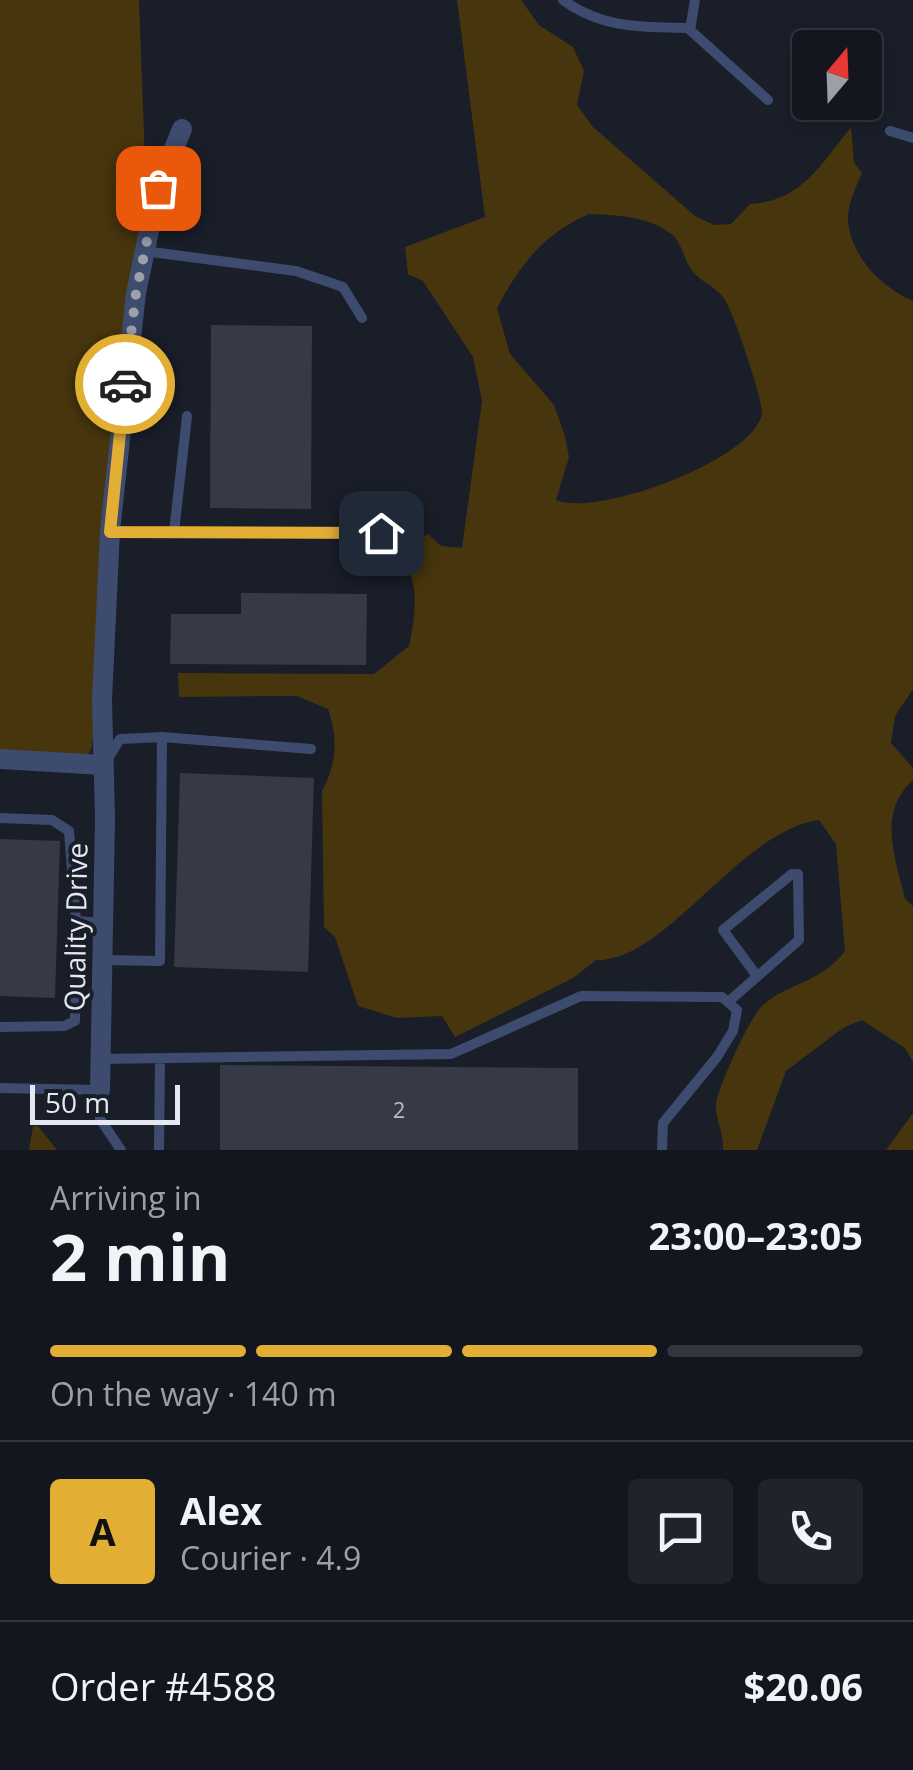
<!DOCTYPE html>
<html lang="en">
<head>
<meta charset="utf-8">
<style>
	:root { --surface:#13161f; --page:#20232c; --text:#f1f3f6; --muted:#9d9fa4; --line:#32353d; --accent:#e3ae34 }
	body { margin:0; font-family:"Open Sans",sans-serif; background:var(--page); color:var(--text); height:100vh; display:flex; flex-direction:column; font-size:38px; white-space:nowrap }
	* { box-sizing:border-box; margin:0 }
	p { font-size:32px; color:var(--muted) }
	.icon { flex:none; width:55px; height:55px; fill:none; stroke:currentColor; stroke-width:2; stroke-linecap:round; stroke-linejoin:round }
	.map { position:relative; height:1150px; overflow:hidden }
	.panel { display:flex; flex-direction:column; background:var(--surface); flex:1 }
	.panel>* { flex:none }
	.needle { width:65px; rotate:19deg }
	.tools { position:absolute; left:792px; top:30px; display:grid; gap:20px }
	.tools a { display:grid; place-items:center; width:90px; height:90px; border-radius:10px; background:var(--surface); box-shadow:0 5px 15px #0003,0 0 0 2px var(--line); font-size:50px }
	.scale { position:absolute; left:30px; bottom:25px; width:150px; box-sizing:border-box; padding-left:10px; border:5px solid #e5e8f0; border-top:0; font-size:28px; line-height:35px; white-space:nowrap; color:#e5e8f0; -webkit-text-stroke:8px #191e29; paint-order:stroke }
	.pin { position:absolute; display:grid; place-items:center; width:85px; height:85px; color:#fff; margin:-42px; border-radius:20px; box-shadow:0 5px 15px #0006 }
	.courier { position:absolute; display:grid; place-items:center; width:100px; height:100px; margin:-50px; border:8px solid #e3ae34; border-radius:50%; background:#fff; color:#222; box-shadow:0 2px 12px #0007 }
	.head em { font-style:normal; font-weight:700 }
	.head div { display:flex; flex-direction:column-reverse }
	.head { display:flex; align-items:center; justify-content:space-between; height:170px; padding:0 50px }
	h1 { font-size:65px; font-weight:700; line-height:75px }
	.bar { display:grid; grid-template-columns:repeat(4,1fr); gap:15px 10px; align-content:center; height:120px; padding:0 50px }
	.bar i { height:12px; border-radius:8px; background:var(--line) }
	.bar .on { background:var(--accent) }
	.bar p { grid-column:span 4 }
	.line { display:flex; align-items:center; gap:25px; padding:0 50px; border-top:2px solid var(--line) }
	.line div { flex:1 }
	.round { display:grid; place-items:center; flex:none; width:105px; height:105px; border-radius:10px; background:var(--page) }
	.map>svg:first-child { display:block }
</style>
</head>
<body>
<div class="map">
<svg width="913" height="1150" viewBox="0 0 913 1150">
	<rect width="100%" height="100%" fill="#191e29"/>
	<path fill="#47350d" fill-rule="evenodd" d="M0,0H139L147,216L134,296L92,747L84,763L0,762Z
		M457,0H521L539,25L573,47L584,71L577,105L593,127L695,216L714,225L731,224L750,204C801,202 822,163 851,127L854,162L862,173C856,187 848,203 848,219C850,256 881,287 913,301V689L895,716L891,743L913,768V780C877,812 895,857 905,899L913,906V1062L905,1048L862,1020L843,1028L786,1071L757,1150H723C724,1133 715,1118 716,1105C717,1088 750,1017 762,1006C788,982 820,984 845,951L836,844L819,820C739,831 666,962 596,960L573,978L455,1037L442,1016L397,1018L358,1006L335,937L324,927L322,791C337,764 338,737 328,709L297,696L179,697L178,673L374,674L409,646C416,612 421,579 397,552L428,534L441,546L462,548L482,401L473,357L423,281L408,274L405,247L485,217ZM589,214C617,215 647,216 670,233C682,241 684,261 693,272C702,282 715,287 723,297C732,307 763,400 762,413C756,459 596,518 556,500L569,457L565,436L554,405L510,354L497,308C519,266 544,233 589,214Z
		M913,1113V1150H886Z
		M33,1126H38L57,1150H29Z"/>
	<path fill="#353a46" d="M211,325L312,326L311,509L210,508Z
		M241,593L367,594L366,665L170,664L171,614H241Z
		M180,773L314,778L308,972L174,967Z
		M0,839L60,841L55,998L0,996Z
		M220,1065L578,1068V1150H220Z"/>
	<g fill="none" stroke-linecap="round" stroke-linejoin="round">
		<path stroke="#3d4b6f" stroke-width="10" d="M563,0C602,29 644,27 690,28
			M695,0L690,30L768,100
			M890,131L913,138
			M144,251L296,271L343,287L362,318
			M110,531L174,532L187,416
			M174,532L381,533
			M107,760L120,739L162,737L311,749
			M0,818L52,820L69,831L76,921
			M102,960L160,961L162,737
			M728,1002L799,940L798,874H792L723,930L757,976
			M0,1027L64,1026L75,1021L76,921L102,923
			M100,1059L451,1054L581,996L722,997L737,1010L733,1031L717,1057L663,1123L662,1150
			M0,1088L100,1090V1119L121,1150
			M159,1150L160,1058"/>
		<path stroke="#3d4b6f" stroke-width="20" d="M0,759L103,765
			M100,1090L105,818L102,700L110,531L136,293L158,188L182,129"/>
	</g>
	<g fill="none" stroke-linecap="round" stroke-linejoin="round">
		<path stroke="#9ea1aa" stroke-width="10" stroke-dasharray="0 18" d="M125,384L136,293L158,188"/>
		<path stroke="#e3ae34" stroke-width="12" d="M125,384L110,532L381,533"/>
	</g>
	<g text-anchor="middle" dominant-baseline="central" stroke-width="8" stroke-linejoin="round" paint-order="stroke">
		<g font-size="22" fill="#b9bcc6">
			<text x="399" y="1109">2</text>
		</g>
		<g font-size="28" fill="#e5e8f0" stroke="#191e29">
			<text transform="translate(75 927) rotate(-89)">Quality Drive</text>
		</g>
	</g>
</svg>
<div class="tools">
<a><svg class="needle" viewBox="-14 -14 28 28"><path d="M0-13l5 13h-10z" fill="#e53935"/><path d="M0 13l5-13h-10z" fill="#9d9fa4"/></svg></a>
</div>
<div class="scale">50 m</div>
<div class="pin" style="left:158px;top:188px;background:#ea580c"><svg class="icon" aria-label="bag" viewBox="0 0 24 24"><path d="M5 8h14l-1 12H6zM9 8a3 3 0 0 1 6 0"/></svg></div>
<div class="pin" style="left:381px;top:533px;background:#1f2937"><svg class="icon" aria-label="home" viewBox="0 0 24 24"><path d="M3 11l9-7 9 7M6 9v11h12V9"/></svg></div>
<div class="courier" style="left:125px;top:384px"><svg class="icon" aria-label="car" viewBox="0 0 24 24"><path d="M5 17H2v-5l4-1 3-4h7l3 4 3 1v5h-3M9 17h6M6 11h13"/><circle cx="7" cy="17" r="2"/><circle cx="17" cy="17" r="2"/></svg></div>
</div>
<section class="panel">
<div class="head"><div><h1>2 min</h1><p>Arriving in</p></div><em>23:00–23:05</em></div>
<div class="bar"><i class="on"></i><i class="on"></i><i class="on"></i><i></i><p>On the way · 140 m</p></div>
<div class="line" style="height:180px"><b class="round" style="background:var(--accent);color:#111">A</b><div><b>Alex</b><p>Courier · 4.9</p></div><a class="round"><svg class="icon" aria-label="chat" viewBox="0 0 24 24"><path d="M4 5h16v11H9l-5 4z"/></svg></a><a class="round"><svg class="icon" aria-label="phone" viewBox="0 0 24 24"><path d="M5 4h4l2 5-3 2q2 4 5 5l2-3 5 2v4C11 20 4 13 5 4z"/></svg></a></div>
<div class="line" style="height:130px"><div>Order #4588</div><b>$20.06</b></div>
</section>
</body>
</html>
